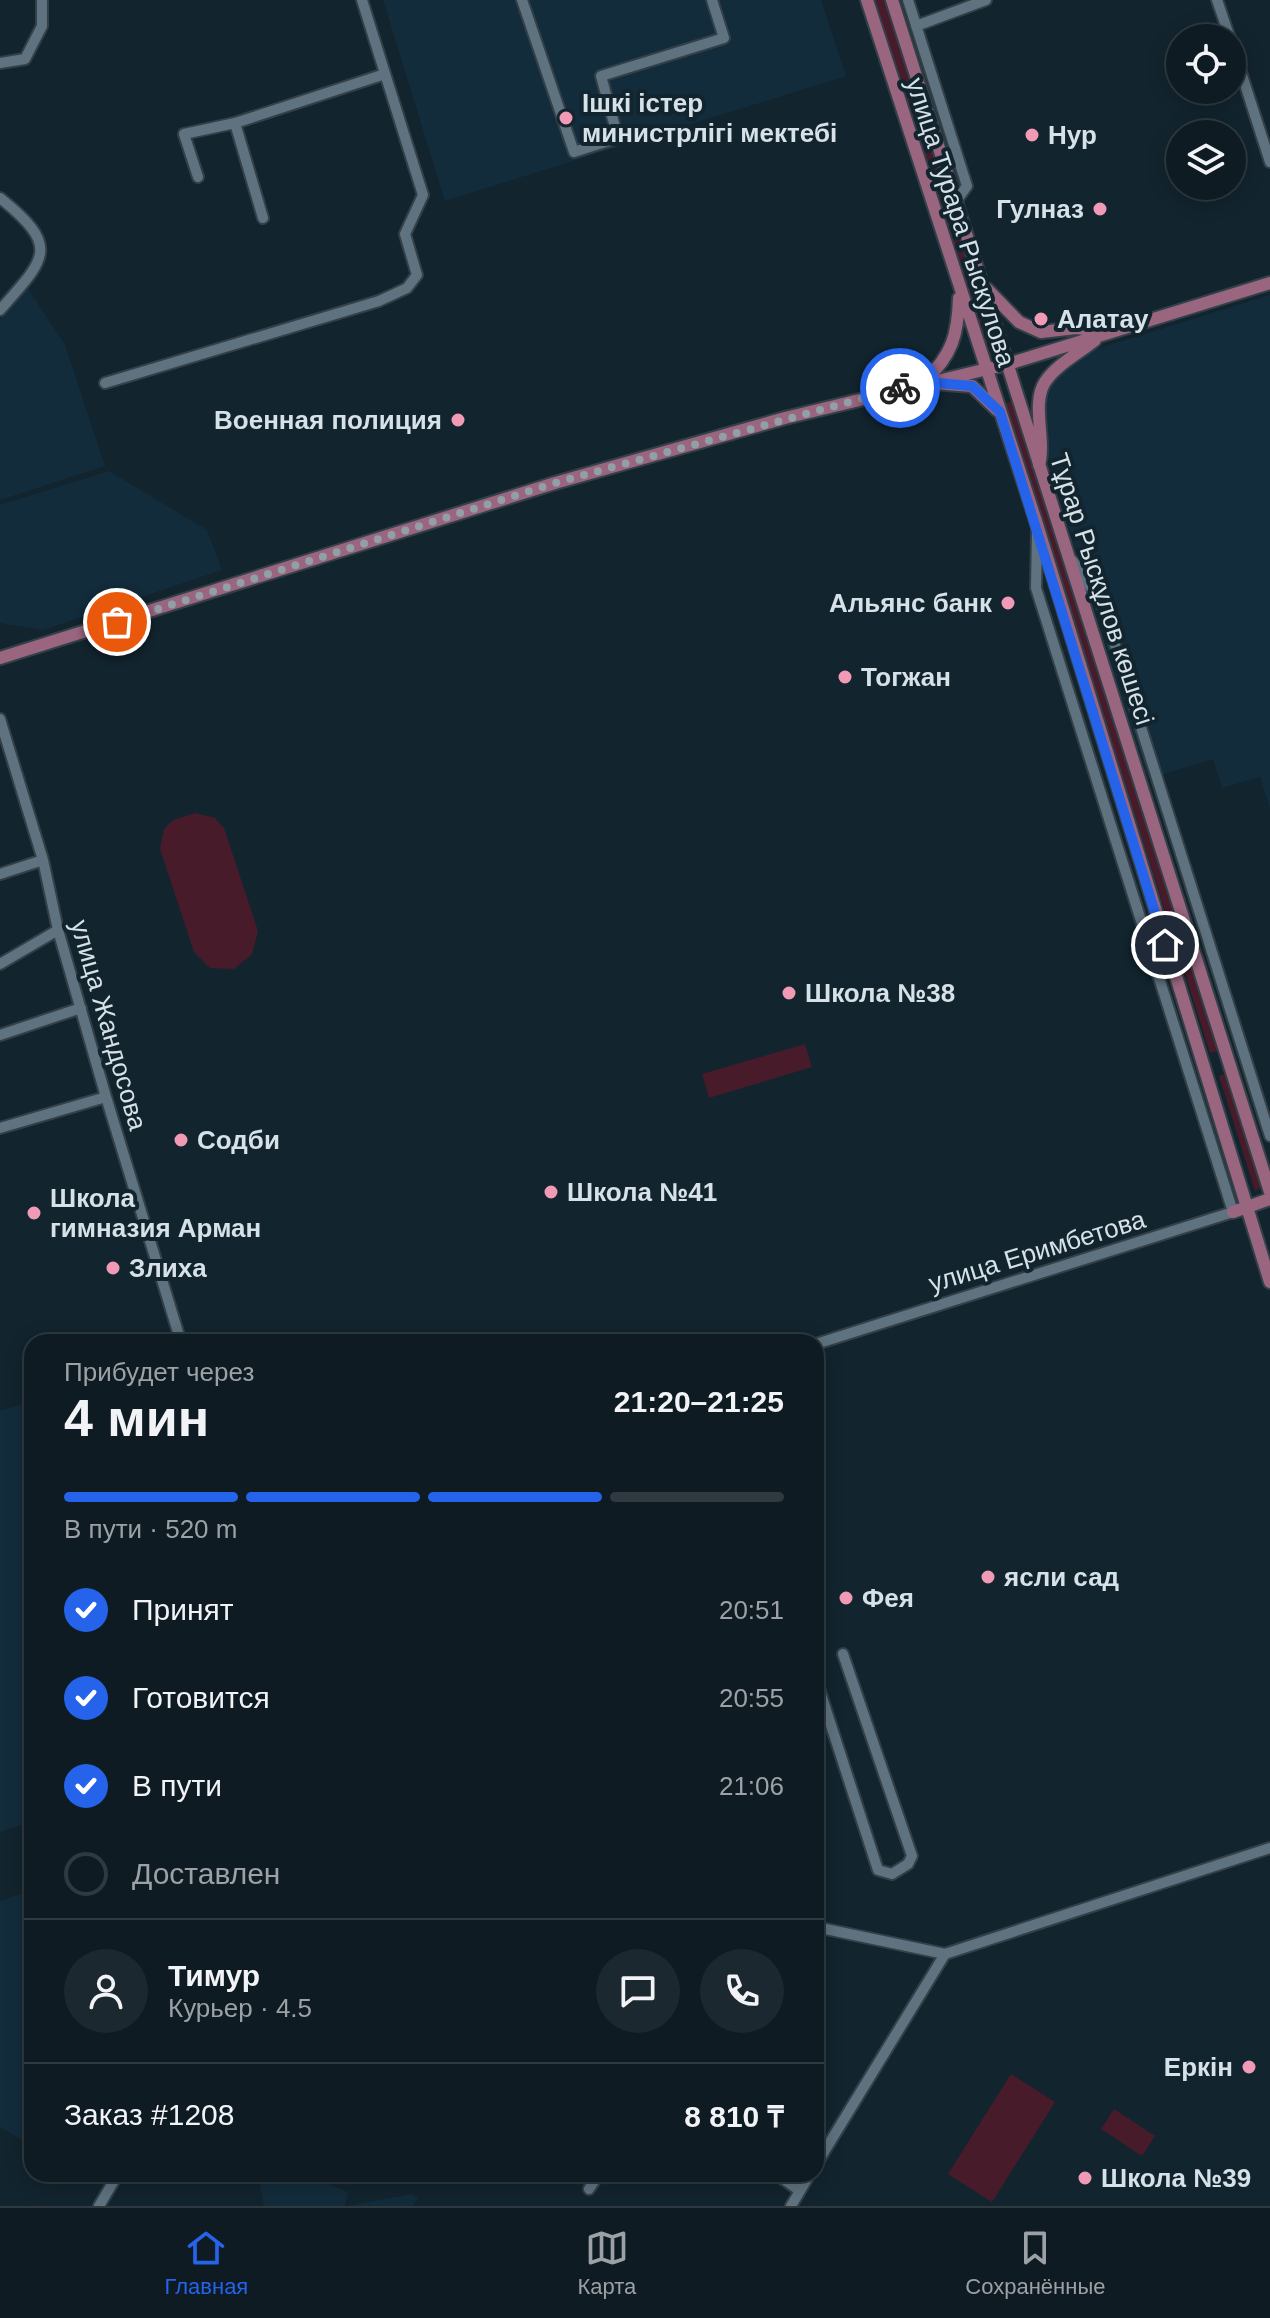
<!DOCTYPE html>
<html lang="ru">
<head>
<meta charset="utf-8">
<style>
	:root { --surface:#0e1b22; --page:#1c282f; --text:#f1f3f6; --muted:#9ba1a5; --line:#2e3940; --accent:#2563eb }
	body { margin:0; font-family:Arial,sans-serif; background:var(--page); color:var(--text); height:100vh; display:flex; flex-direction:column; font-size:30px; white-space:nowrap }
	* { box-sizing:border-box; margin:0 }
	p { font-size:26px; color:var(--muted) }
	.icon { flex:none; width:44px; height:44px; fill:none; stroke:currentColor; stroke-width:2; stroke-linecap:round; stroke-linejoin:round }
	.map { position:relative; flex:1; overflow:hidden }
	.drawer { position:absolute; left:24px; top:1334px; width:800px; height:848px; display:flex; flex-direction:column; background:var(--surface); border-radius:24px; box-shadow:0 4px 20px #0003,0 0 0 2px var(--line) }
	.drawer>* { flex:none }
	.tools { position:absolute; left:1166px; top:24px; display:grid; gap:16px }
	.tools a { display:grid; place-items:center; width:80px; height:80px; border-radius:50%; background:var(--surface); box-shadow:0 4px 20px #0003,0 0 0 2px var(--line); font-size:40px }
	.pin { position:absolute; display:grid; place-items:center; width:68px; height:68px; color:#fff; margin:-34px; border:4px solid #fff; border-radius:50%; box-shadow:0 2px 8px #0007 }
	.courier { position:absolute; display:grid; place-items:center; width:80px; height:80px; margin:-40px; border:6px solid #2563eb; border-radius:50%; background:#fff; color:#222; box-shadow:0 2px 10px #0007 }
	.summary em { font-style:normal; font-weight:700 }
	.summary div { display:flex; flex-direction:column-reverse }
	.summary { display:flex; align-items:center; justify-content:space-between; height:136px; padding:0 40px }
	h1 { font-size:52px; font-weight:700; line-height:60px }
	.bar { display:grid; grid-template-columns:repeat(4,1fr); gap:12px 8px; align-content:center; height:96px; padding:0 40px }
	.bar i { height:10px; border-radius:6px; background:var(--line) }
	.bar .on { background:var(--accent) }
	.bar p { grid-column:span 4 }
	.line { display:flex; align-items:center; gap:20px; padding:0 40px; border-top:2px solid var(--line) }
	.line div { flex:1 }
	.round { display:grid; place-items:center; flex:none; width:84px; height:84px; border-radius:42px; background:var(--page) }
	ol { padding:0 40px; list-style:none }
	li { display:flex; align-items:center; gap:24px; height:88px }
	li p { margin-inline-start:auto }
	li .icon { padding:8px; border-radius:50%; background:var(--accent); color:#fff; stroke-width:4 }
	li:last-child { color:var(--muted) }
	li i { width:44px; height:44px; border:4px solid var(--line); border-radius:50% }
	.tabs { display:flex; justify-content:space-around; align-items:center; height:112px; border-top:2px solid var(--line); background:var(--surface); font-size:22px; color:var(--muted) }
	.tabs a { display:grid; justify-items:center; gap:4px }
	.tabs .on { color:var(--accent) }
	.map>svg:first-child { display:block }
</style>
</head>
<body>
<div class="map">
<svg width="1270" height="2206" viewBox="0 0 1270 2206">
	<rect width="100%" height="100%" fill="#12242e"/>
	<path fill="#132c3b" d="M383,0H821L846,76L445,201Z
		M27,287L65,345L105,466L0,500V319Z
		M1270,295V808L1260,777L1222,788L1213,759L1148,779L1046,455L1042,379L1061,360Z
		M109,471L207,530L222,570L43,630L0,623V505Z
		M32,1401V1822L0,1832V1411Z
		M32,1890V2146L0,2127V1901Z
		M266,2174H304L348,2192L345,2206H264L260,2186Z
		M412,2194L418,2198L413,2206H347Z"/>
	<path fill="#481b2b" d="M875,0H885L997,353L988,356Z
		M1012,401L1218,1051L1210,1053L1005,404Z
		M195,813L215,818L224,828L258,931L252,954L234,969L210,968L194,952L160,849L164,829L173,820Z
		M805,1044L812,1067L709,1098L702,1074Z
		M1226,1073L1262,1187L1255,1191L1219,1076Z
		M1011,2074L1055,2102L992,2202L948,2174Z
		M1114,2109L1155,2136L1142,2156L1101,2129Z"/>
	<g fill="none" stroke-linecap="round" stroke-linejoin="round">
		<g stroke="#334048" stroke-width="14">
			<path id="minor" d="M522,0L574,152L618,138L601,76L724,38L712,0
				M908,0L967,186L956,201
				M1217,0L1230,38
				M916,26L986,0
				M1232,44L1270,162
				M0,63L25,59L42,26V0
				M198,177L184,134L235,123
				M0,198C61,247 46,258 0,310
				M263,218L235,123L385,74
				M105,383L379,301L407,288L417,275L405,234L423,195L362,0
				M1073,561L1103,607L1270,1136
				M0,719L43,860L58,930L106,1097L181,1342
				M0,874L43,860
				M0,964L58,930
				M0,1035L81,1008
				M0,1128L106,1097
				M816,1344L1233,1212L1036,588L1037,530
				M816,1582L818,1587
				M816,1679L878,1870L892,1874L908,1864L912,1856L843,1654
				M816,1927L945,1954L1270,1848
				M816,2165L945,1954
				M776,2174L800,2191
				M589,2189L599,2174
				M99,2206L118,2174
				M791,2206L810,2174"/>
		</g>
		<g stroke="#334048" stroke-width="16">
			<path id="major" d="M867,0L1037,524L1270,1282
				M892,0L1270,1192
				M987,289L1019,322L1041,332L1076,328L1105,331
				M925,380C952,356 958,334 959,298
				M934,383L972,386L997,410
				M1039,465C1046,440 1031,404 1045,382C1056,365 1079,353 1095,340
				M0,658L555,483L785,418L1008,364L1270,283
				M1233,1212L1270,1199"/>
		</g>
		<use href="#minor" stroke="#5e727f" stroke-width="10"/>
		<use href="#major" stroke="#99657f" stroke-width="12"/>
	</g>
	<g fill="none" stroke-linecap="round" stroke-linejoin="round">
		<path stroke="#919fa7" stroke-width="8" stroke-dasharray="0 14.4" d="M117,622L555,483L900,388"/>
		<path stroke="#2563eb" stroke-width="10" d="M900,388L927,382L972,386L1000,412L1165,945"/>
	</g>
	<g fill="#f09ab5" stroke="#12242e" stroke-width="3">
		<circle cx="566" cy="118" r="8"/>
		<circle cx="1032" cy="135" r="8"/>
		<circle cx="1100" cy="209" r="8"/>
		<circle cx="1041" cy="319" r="8"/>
		<circle cx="458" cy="420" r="8"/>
		<circle cx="1008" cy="603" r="8"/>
		<circle cx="845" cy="677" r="8"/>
		<circle cx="789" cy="993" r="8"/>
		<circle cx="181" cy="1140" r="8"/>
		<circle cx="551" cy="1192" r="8"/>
		<circle cx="34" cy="1213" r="8"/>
		<circle cx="113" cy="1268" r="8"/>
		<circle cx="988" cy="1577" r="8"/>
		<circle cx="846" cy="1598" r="8"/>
		<circle cx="1249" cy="2067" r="8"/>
		<circle cx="1085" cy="2178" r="8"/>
	</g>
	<g text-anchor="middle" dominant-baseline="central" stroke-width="8" stroke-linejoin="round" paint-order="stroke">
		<g font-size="26" font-weight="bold" fill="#d6e1e8" stroke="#12242e" text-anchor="start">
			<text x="582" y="103">Ішкі істер<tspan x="582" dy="30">министрлігі мектебі</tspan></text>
			<text x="1048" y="135">Нур</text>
			<text x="1084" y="209" text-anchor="end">Гулназ</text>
			<text x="1057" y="319">Алатау</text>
			<text x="442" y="420" text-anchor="end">Военная полиция</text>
			<text x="992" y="603" text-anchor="end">Альянс банк</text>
			<text x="861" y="677">Тогжан</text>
			<text x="805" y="993">Школа №38</text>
			<text x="197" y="1140">Содби</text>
			<text x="567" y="1192">Школа №41</text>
			<text x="50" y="1198">Школа<tspan x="50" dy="30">гимназия Арман</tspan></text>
			<text x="129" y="1268">Злиха</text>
			<text x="1004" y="1577">ясли сад</text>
			<text x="862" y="1598">Фея</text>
			<text x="1233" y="2067" text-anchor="end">Еркін</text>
			<text x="1101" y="2178">Школа №39</text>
		</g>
		<g font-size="26" fill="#d6e1e8" stroke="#12242e">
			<text transform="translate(961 222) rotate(72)">улица Турара Рыскулова</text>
			<text transform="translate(1102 589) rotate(72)">Тұрар Рыскұлов көшесі</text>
			<text transform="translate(109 1025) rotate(74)">улица Жандосова</text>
			<text transform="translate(1037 1251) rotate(-17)">улица Еримбетова</text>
		</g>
	</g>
</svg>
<div class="tools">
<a><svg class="icon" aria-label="locate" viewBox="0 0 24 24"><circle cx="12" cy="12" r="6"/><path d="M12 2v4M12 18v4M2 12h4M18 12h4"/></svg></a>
<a><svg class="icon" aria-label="layers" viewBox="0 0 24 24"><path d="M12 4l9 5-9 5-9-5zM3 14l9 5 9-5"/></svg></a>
</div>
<div class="pin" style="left:117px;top:622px;background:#ea580c"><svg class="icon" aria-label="bag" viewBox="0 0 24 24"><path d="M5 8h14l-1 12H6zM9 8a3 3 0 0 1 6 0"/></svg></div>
<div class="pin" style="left:1165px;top:945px;background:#1f2937"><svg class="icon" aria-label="home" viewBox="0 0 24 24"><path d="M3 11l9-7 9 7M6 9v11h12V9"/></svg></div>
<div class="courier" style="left:900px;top:388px"><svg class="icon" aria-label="bike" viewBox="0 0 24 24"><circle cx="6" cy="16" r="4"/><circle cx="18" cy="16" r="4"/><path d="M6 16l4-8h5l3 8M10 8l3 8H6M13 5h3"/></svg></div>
<section class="drawer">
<div class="summary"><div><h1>4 мин</h1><p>Прибудет через</p></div><em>21:20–21:25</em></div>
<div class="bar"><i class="on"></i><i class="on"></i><i class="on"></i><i></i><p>В пути · 520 m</p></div>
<ol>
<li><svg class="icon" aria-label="check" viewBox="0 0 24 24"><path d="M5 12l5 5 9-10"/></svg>Принят<p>20:51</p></li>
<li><svg class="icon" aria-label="check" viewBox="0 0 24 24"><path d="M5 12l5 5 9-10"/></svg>Готовится<p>20:55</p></li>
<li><svg class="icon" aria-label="check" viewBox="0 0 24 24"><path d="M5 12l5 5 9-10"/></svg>В пути<p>21:06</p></li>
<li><i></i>Доставлен</li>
</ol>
<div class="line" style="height:144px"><a class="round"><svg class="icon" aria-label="person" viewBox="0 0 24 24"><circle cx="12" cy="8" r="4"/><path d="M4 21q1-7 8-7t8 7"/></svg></a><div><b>Тимур</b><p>Курьер · 4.5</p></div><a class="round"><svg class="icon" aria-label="chat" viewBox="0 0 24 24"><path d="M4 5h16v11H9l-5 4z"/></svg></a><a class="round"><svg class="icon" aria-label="phone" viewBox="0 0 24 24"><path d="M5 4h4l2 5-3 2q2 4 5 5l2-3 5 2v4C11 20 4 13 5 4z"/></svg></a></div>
<div class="line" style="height:104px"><div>Заказ #1208</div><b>8 810 ₸</b></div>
</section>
</div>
<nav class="tabs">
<a class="on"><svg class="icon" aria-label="home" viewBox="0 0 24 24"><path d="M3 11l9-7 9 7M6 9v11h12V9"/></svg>Главная</a>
<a><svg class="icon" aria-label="map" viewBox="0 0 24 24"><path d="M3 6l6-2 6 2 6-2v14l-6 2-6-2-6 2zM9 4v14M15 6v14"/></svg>Карта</a>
<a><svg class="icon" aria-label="saved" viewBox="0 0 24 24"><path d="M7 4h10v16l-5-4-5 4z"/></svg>Сохранённые</a>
</nav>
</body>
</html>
